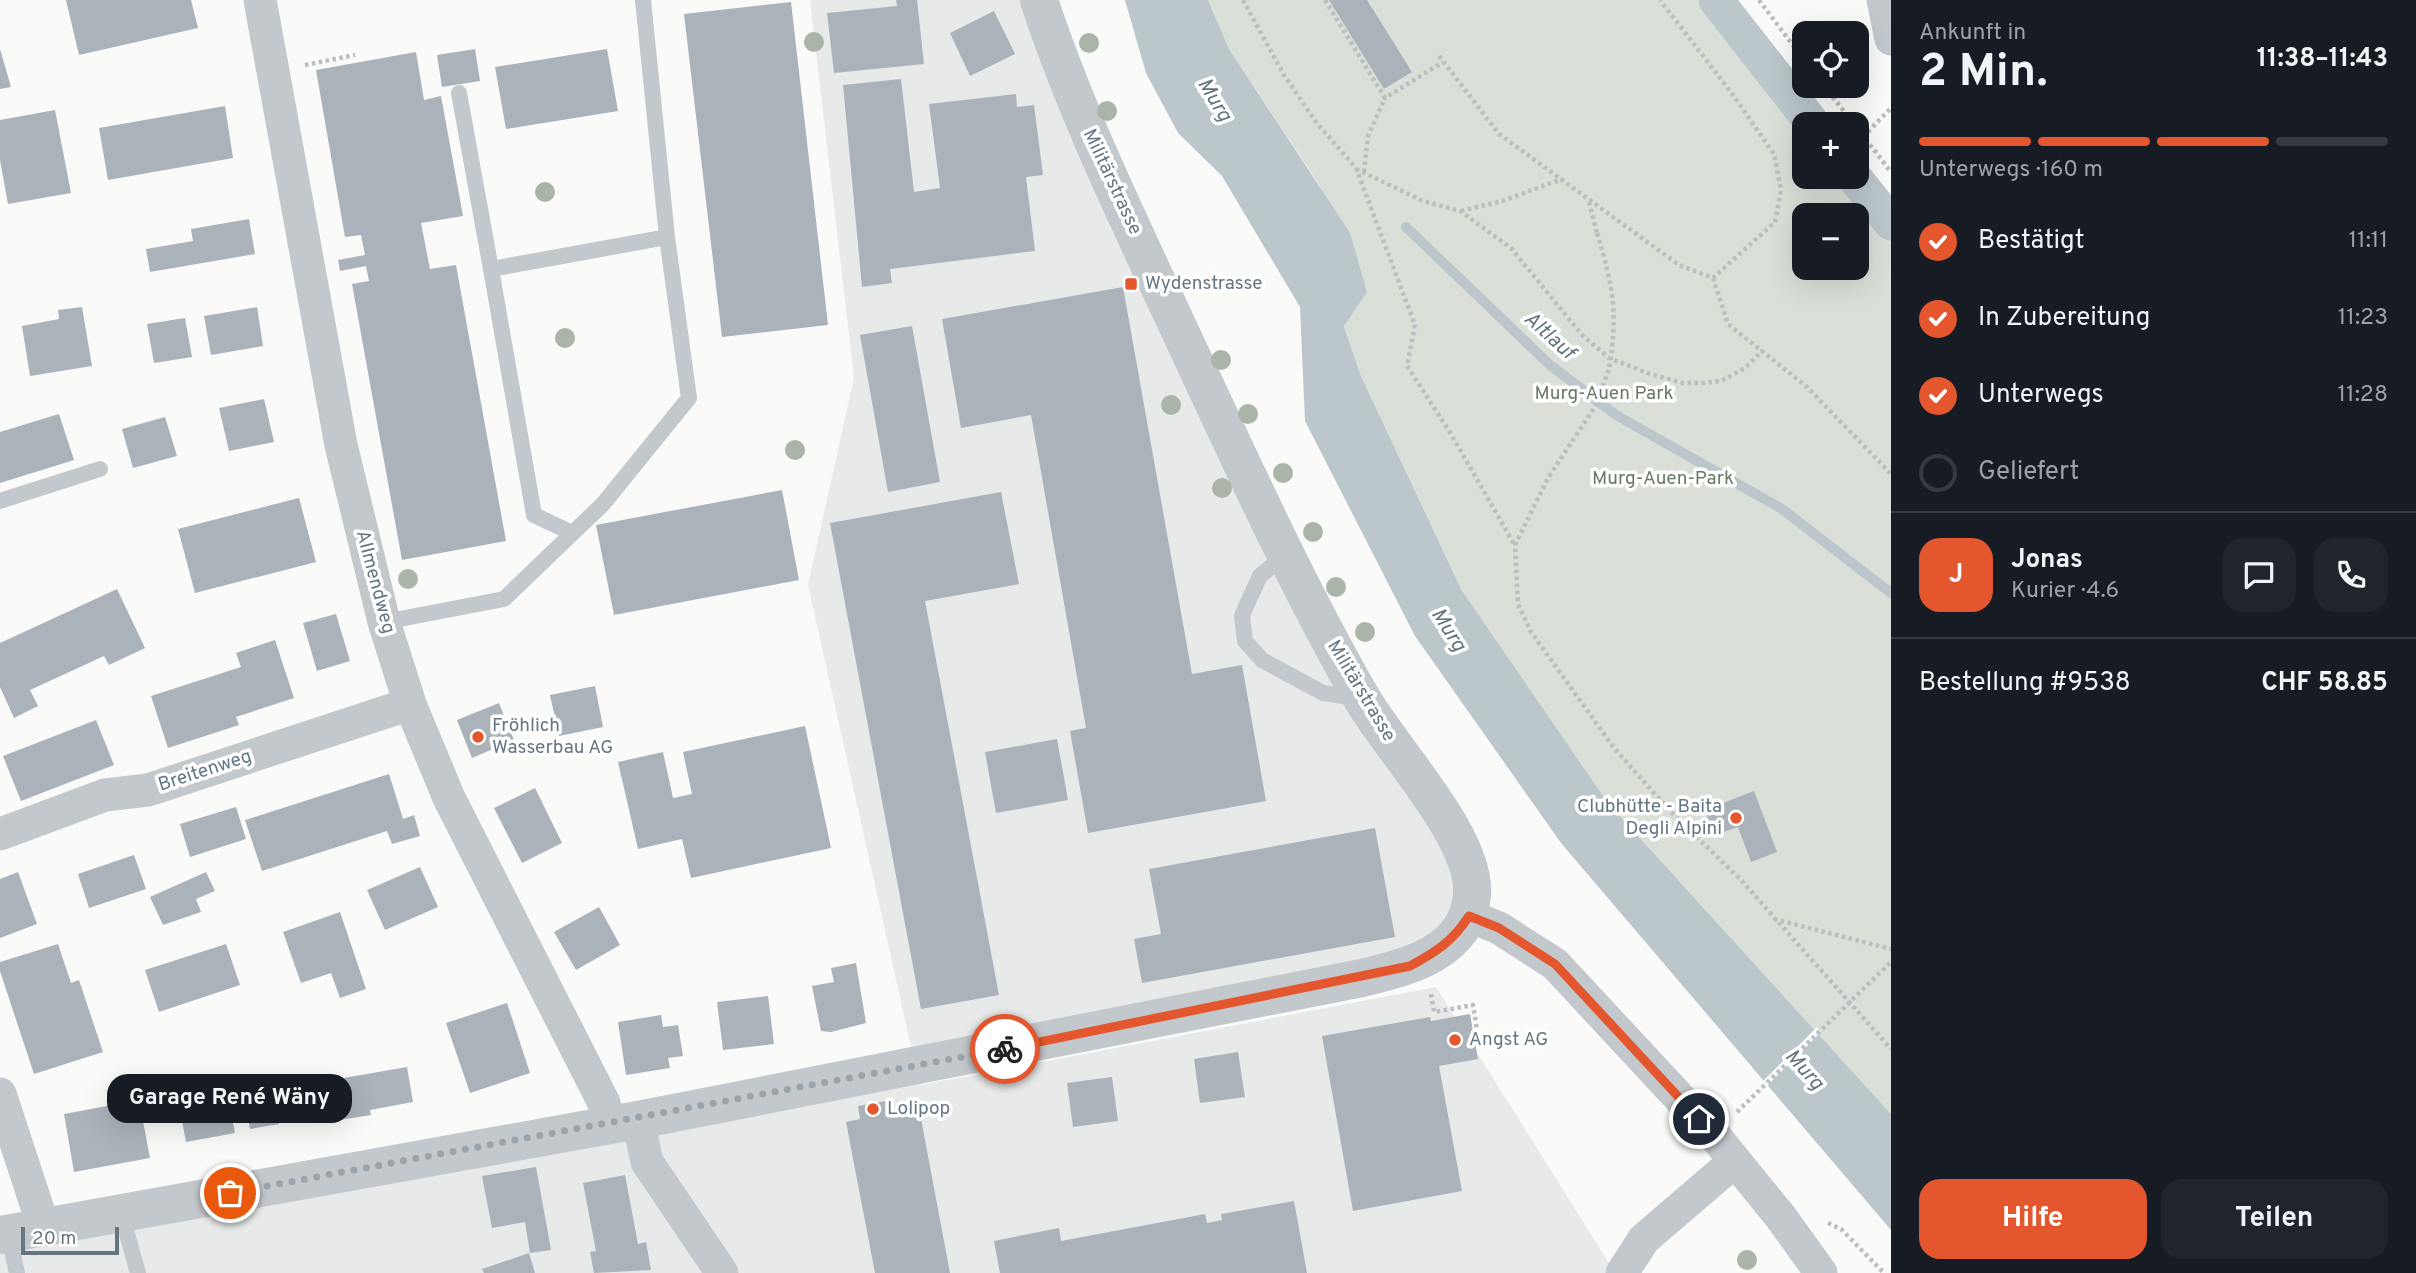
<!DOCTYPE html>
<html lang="de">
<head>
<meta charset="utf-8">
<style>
	:root { --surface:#171b24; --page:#20242c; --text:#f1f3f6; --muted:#9ea1a6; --line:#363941; --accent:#e4572e }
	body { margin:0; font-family:Overpass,sans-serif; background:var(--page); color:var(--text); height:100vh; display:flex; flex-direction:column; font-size:26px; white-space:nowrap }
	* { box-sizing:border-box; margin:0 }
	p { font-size:23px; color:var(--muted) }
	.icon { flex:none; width:38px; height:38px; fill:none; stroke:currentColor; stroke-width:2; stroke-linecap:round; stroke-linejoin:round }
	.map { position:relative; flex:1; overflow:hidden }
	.side { display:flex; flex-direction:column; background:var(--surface); width:525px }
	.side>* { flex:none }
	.buttons { position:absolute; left:1792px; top:21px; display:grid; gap:14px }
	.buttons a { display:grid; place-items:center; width:77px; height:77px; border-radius:14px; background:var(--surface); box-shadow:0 7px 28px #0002; font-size:35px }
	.scale { position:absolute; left:21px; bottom:18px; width:98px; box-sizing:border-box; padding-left:7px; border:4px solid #657683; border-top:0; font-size:19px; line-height:24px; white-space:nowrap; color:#657683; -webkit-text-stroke:5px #fff; paint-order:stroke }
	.pin { position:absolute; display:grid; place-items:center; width:60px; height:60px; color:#fff; margin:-30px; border:4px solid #fff; border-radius:50%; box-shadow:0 2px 7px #0007 }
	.courier { position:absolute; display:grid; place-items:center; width:70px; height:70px; margin:-35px; border:5px solid #e4572e; border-radius:50%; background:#fff; color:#222; box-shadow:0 2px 9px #0007 }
	.bubble { position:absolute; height:49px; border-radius:21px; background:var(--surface); box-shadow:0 7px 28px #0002; font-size:23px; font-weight:700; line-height:49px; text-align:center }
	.overview em { font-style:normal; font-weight:700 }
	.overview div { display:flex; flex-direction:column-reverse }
	.overview { display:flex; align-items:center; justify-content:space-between; height:119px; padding:0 28px }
	h1 { font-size:46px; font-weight:700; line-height:52px }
	.bar { display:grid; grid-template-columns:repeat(4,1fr); gap:10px 7px; align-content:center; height:84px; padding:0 28px }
	.bar i { height:9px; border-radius:5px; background:var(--line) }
	.bar .current { background:var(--accent) }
	.bar p { grid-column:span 4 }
	.line { display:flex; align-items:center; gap:18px; padding:0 28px; border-top:2px solid var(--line) }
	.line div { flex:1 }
	.round { display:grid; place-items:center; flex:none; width:74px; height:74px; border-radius:21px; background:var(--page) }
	ol { padding:0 28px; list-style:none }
	li { display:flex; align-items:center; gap:21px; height:77px }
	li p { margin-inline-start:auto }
	li .icon { padding:7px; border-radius:50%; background:var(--accent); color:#fff; stroke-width:4 }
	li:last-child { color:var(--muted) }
	li i { width:38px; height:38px; border:4px solid var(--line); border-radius:50% }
	.action { display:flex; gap:14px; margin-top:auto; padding:14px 28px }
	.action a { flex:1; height:80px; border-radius:21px; background:var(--accent); color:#fff; font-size:28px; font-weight:700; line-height:80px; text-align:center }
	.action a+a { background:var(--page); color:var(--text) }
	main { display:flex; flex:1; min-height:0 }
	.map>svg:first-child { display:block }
</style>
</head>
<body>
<main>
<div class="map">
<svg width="1891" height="1273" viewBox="0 0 1891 1273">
	<rect width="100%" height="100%" fill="#fafaf8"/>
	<path fill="#e8e9e9" d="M810,0H1041L1258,500L1450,827L1469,916L1378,958L912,1052L921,1085L1436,987L1615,1273H0V1217L912,1051L808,585L854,378Z"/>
	<path fill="#dadfd7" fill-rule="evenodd" d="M1208,0H1712L1806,124L1804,177H1847L1891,227V1114L1608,803L1461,589L1361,376L1344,325L1320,186L1229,49ZM1804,215H1857V268H1804Z"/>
	<path fill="#bbc7cb" d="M1125,0H1208L1229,49L1350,233L1367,292L1344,326L1361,376L1461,589L1608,803L1891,1114V1230L1561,843L1415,636L1305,421L1300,307L1222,176L1178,133L1146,73Z"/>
	<path fill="#fafaf8" d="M1817,1027L1821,1032L1765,1088L1761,1083Z"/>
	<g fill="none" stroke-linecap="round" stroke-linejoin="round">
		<path stroke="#bbc7cb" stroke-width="10" d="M1406,227L1550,365L1616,415L1782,509L1891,593"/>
		<path stroke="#bbc7cb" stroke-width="35" d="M1716,0L1813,124
			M1854,177L1891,223"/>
	</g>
	<path fill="#aab3b9" d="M66,0H191L198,28L79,55Z
		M896,0H917L924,64L834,73L827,13L897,6Z
		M1329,0H1367L1412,72L1384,89Z
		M791,2L828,325L722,337L684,14Z
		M994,11L1015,54L970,76L950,33Z
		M0,49L11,87L0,89Z
		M475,49L480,81L442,87L437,55Z
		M607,49L618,111L506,129L495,67Z
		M416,52L424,100L441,96L463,216L421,223L430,269L456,265L506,541L402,560L352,284L369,281L366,266L340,271L338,260L365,255L361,235L345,237L316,70Z
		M901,79L914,192L940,188L929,104L1016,94L1017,107L1034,105L1043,175L1026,177L1035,251L890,269L892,283L862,287L843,85Z
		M225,106L233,158L108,180L99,128Z
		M55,110L71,193L8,204L0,160V120Z
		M249,219L255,254L150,272L146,249L193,241L191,229Z
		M1123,287L1192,674L1242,665L1266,801L1088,833L1070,731L1086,728L1031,415L961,428L942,319Z
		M82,307L92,366L30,376L22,326L59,319L58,310Z
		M257,307L263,346L211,355L204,316Z
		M185,318L192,357L154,363L147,324Z
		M912,326L940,482L888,492L860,335Z
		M264,399L274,442L229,451L219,408Z
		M59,414L74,460L0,483V432Z
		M165,417L177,456L133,468L122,429Z
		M782,490L799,580L614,615L596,525Z
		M1001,492L1019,584L925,601L999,995L921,1009L830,523Z
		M299,498L316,562L195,593L178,529Z
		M117,589L145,648L109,665L104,656L30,690L38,706L14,718L0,687V643Z
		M336,614L350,661L317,671L303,623Z
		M275,640L294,698L236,717L239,725L168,748L151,696L241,667L236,653Z
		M595,686L603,727L559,736L550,695Z
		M499,703L514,740L472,758L457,720Z
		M96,720L114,765L21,801L3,756Z
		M805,726L831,848L691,878L682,839L638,849L618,762L663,752L673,798L692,794L683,752Z
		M1057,739L1068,800L996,813L985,752Z
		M389,774L403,819L414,815L420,836L392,844L387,831L262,871L245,820Z
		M535,788L562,843L522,863L494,808Z
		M1754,791L1777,852L1751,862L1738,827L1715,835L1705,810Z
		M236,807L246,839L190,857L180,824Z
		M1375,828L1395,937L1142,983L1134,939L1161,934L1149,869Z
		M134,855L146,889L89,908L78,874Z
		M420,867L438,907L385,930L367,890Z
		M18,872L37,924L0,938V879Z
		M206,872L215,891L196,899L201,912L163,925L150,897Z
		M599,907L620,945L576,970L554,932Z
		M340,912L366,989L340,998L331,973L301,983L283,932Z
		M58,944L71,983L79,980L103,1052L34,1074L0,971V962Z
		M226,944L240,985L159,1012L145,970Z
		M856,963L866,1023L831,1032L821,1031L812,986L834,982L831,968Z
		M768,996L774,1044L723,1050L717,1002Z
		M507,1003L530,1073L470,1093L446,1023Z
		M1470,1014L1478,1059L1439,1066L1462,1191L1353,1211L1322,1036L1430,1017L1431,1021Z
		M661,1015L663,1027L678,1025L683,1056L668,1058L670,1068L626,1075L618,1022Z
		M1238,1052L1245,1097L1200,1103L1194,1059Z
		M407,1067L413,1102L370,1110L371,1115L327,1122V1116L286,1123L280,1089Z
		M1112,1077L1118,1121L1073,1127L1067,1083Z
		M226,1084L235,1133L186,1142L177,1094Z
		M273,1093L279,1124L250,1129L244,1099Z
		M139,1100L150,1158L74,1172L64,1114Z
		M886,1101L889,1113L919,1108L950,1273H875L846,1122L860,1119L858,1106Z
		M536,1167L551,1250L530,1253L525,1222L492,1228L482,1176Z
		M625,1175L638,1244L646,1242L651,1270L594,1273L590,1252L596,1251L583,1183Z
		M1294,1201L1307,1273H1000L994,1241L1059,1228L1061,1241L1205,1214L1207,1223L1222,1220L1221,1214Z
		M529,1253L535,1273H484L482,1269Z"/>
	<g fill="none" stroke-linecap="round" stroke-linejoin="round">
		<path stroke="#bbbfc2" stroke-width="4.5" stroke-dasharray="3.5 3.5" stroke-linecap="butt" d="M1243,0L1284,75L1316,122L1356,168L1415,325L1407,366L1451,434L1514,544
			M1325,0L1385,98L1443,62
			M1759,0L1804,60
			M1439,56L1499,134L1679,265L1713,278L1775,222L1781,190L1774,154L1733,95L1660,0
			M305,65L355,55
			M1824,86L1854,124
			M1857,128L1891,172
			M1863,137L1891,108
			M1356,169L1423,201L1460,211L1511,248L1582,335L1609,358L1650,374L1683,383H1702L1721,381L1745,368L1763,350
			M1364,172L1368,136L1385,98
			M1589,202L1597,233
			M1461,211L1502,201L1562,179
			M1713,278L1728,324L1807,387L1891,474
			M1609,370L1594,408L1548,478L1515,545L1518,604L1531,632L1614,748L1670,811L1741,880L1891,1049
			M1774,919L1891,949
			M1431,994L1434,1012L1473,1005L1477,1030
			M1737,1112L1891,962
			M1828,1223L1841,1229L1884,1273"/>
		<path stroke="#c3c8cc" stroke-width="16" d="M459,93L491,269L667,237L643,0
			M491,269L534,515L572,533
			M0,501L100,469
			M1285,555L1260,576L1247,604L1242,616L1245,641L1262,660L1323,693L1358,698
			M384,622L504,599L603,504L689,398L667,237
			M121,1213L138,1273
			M8,1233L17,1273"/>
		<path stroke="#c3c8cc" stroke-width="33" d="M260,0L341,445L384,622L410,704L449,798L604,1103L609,1125
			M1883,0L1891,39
			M0,834L105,795L148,790L410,704
			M1469,916L1499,928L1555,964L1714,1135L1780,1216L1821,1273
			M0,1094L44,1228
			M638,1120L647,1162L722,1273
			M1622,1273L1644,1239L1735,1161"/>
		<path stroke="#c3c8cc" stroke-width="38" d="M0,1235L638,1120L1362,978C1408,967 1468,952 1472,895C1477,838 1390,748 1361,697C1293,578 1237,453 1179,329C1129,221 1076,113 1039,0"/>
		<path stroke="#bbbfc2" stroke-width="4.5" stroke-dasharray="3.5 3.5" stroke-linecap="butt" d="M1597,233C1614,289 1618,313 1609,370"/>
	</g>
	<g fill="#aab4a7">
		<circle cx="814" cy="42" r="10"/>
		<circle cx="1089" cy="43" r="10"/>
		<circle cx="1107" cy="111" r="10"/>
		<circle cx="545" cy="192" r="10"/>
		<circle cx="565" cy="338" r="10"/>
		<circle cx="1221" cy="360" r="10"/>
		<circle cx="1171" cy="405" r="10"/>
		<circle cx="1248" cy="414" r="10"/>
		<circle cx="795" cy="450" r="10"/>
		<circle cx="1283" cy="473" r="10"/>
		<circle cx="1222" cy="488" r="10"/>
		<circle cx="1313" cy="532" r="10"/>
		<circle cx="408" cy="579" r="10"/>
		<circle cx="1336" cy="587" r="10"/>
		<circle cx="1365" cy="632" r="10"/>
		<circle cx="1747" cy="1260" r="10"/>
	</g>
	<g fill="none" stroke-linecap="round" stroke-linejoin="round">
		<path stroke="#99a4ac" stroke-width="7" stroke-dasharray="0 12.6" d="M230,1193L1005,1049"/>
		<path stroke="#e4572e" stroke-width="9" d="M1005,1049L1410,966C1436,952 1453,941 1469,916L1499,928L1555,964L1699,1119"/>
	</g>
	<g fill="#e4572e" stroke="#fff" stroke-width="2.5">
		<rect x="1124" y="277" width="14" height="14" rx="3.5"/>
		<circle cx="478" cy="737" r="7"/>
		<circle cx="1736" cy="818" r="7"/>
		<circle cx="1455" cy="1040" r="7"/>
		<circle cx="873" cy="1109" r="7"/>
	</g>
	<g text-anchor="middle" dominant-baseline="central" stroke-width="7" stroke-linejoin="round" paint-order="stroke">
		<g font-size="19" fill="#657683" stroke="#fff">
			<text transform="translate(1112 182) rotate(65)">Militärstrasse</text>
			<text transform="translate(375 582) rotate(75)">Allmendweg</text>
			<text transform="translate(1361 691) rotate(59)">Militärstrasse</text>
			<text transform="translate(205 771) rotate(-18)">Breitenweg</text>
		</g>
		<g font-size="19" fill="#657683" stroke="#fff" text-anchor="start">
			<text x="1145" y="284">Wydenstrasse</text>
			<text x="492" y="726">Fröhlich<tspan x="492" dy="22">Wasserbau AG</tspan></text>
			<text x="1722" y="807" text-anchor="end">Clubhütte - Baita<tspan x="1722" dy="22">Degli Alpini</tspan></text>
			<text x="1469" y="1040">Angst AG</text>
			<text x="887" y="1109">Lolipop</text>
		</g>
		<g font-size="19" fill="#687a64" stroke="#fff">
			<text x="1604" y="394">Murg-Auen Park</text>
			<text x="1663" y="479">Murg-Auen-Park</text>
		</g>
		<g font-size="21" font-style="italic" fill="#60757c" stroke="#fff">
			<text transform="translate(1214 100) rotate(59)">Murg</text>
			<text transform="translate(1549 336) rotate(42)">Altlauf</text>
			<text transform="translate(1448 630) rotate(58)">Murg</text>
			<text transform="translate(1804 1070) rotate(48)">Murg</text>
		</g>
	</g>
</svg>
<div class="buttons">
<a><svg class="icon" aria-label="locate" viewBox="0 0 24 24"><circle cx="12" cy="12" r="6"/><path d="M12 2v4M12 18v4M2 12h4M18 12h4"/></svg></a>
<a>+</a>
<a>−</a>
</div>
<div class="scale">20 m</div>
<div class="pin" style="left:230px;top:1193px;background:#ea580c"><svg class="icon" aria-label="bag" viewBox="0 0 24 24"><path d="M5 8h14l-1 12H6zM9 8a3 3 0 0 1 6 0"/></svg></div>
<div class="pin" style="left:1699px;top:1119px;background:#1f2937"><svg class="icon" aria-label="home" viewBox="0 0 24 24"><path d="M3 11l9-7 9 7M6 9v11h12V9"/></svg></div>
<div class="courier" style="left:1005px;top:1049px"><svg class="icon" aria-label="bike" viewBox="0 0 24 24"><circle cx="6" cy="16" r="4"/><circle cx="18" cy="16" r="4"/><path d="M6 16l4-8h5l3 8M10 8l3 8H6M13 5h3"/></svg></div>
<div class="bubble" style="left:107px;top:1074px;width:245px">Garage René Wäny</div>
</div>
<section class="side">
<div class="overview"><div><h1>2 Min.</h1><p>Ankunft in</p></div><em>11:38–11:43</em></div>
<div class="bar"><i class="current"></i><i class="current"></i><i class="current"></i><i></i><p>Unterwegs · 160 m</p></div>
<ol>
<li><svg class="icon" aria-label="check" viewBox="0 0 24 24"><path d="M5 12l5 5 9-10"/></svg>Bestätigt<p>11:11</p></li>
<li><svg class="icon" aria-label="check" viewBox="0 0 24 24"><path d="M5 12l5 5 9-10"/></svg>In Zubereitung<p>11:23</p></li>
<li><svg class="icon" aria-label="check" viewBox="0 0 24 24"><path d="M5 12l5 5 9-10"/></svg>Unterwegs<p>11:28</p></li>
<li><i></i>Geliefert</li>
</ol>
<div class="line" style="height:126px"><b class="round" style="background:var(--accent);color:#fff">J</b><div><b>Jonas</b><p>Kurier · 4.6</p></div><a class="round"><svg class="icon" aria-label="chat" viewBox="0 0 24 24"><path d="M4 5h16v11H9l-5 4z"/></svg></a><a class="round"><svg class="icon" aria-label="phone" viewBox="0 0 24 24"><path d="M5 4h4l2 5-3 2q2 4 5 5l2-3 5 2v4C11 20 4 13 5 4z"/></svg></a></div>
<div class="line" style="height:91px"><div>Bestellung #9538</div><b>CHF 58.85</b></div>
<div class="action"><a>Hilfe</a><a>Teilen</a></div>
</section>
</main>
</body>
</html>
